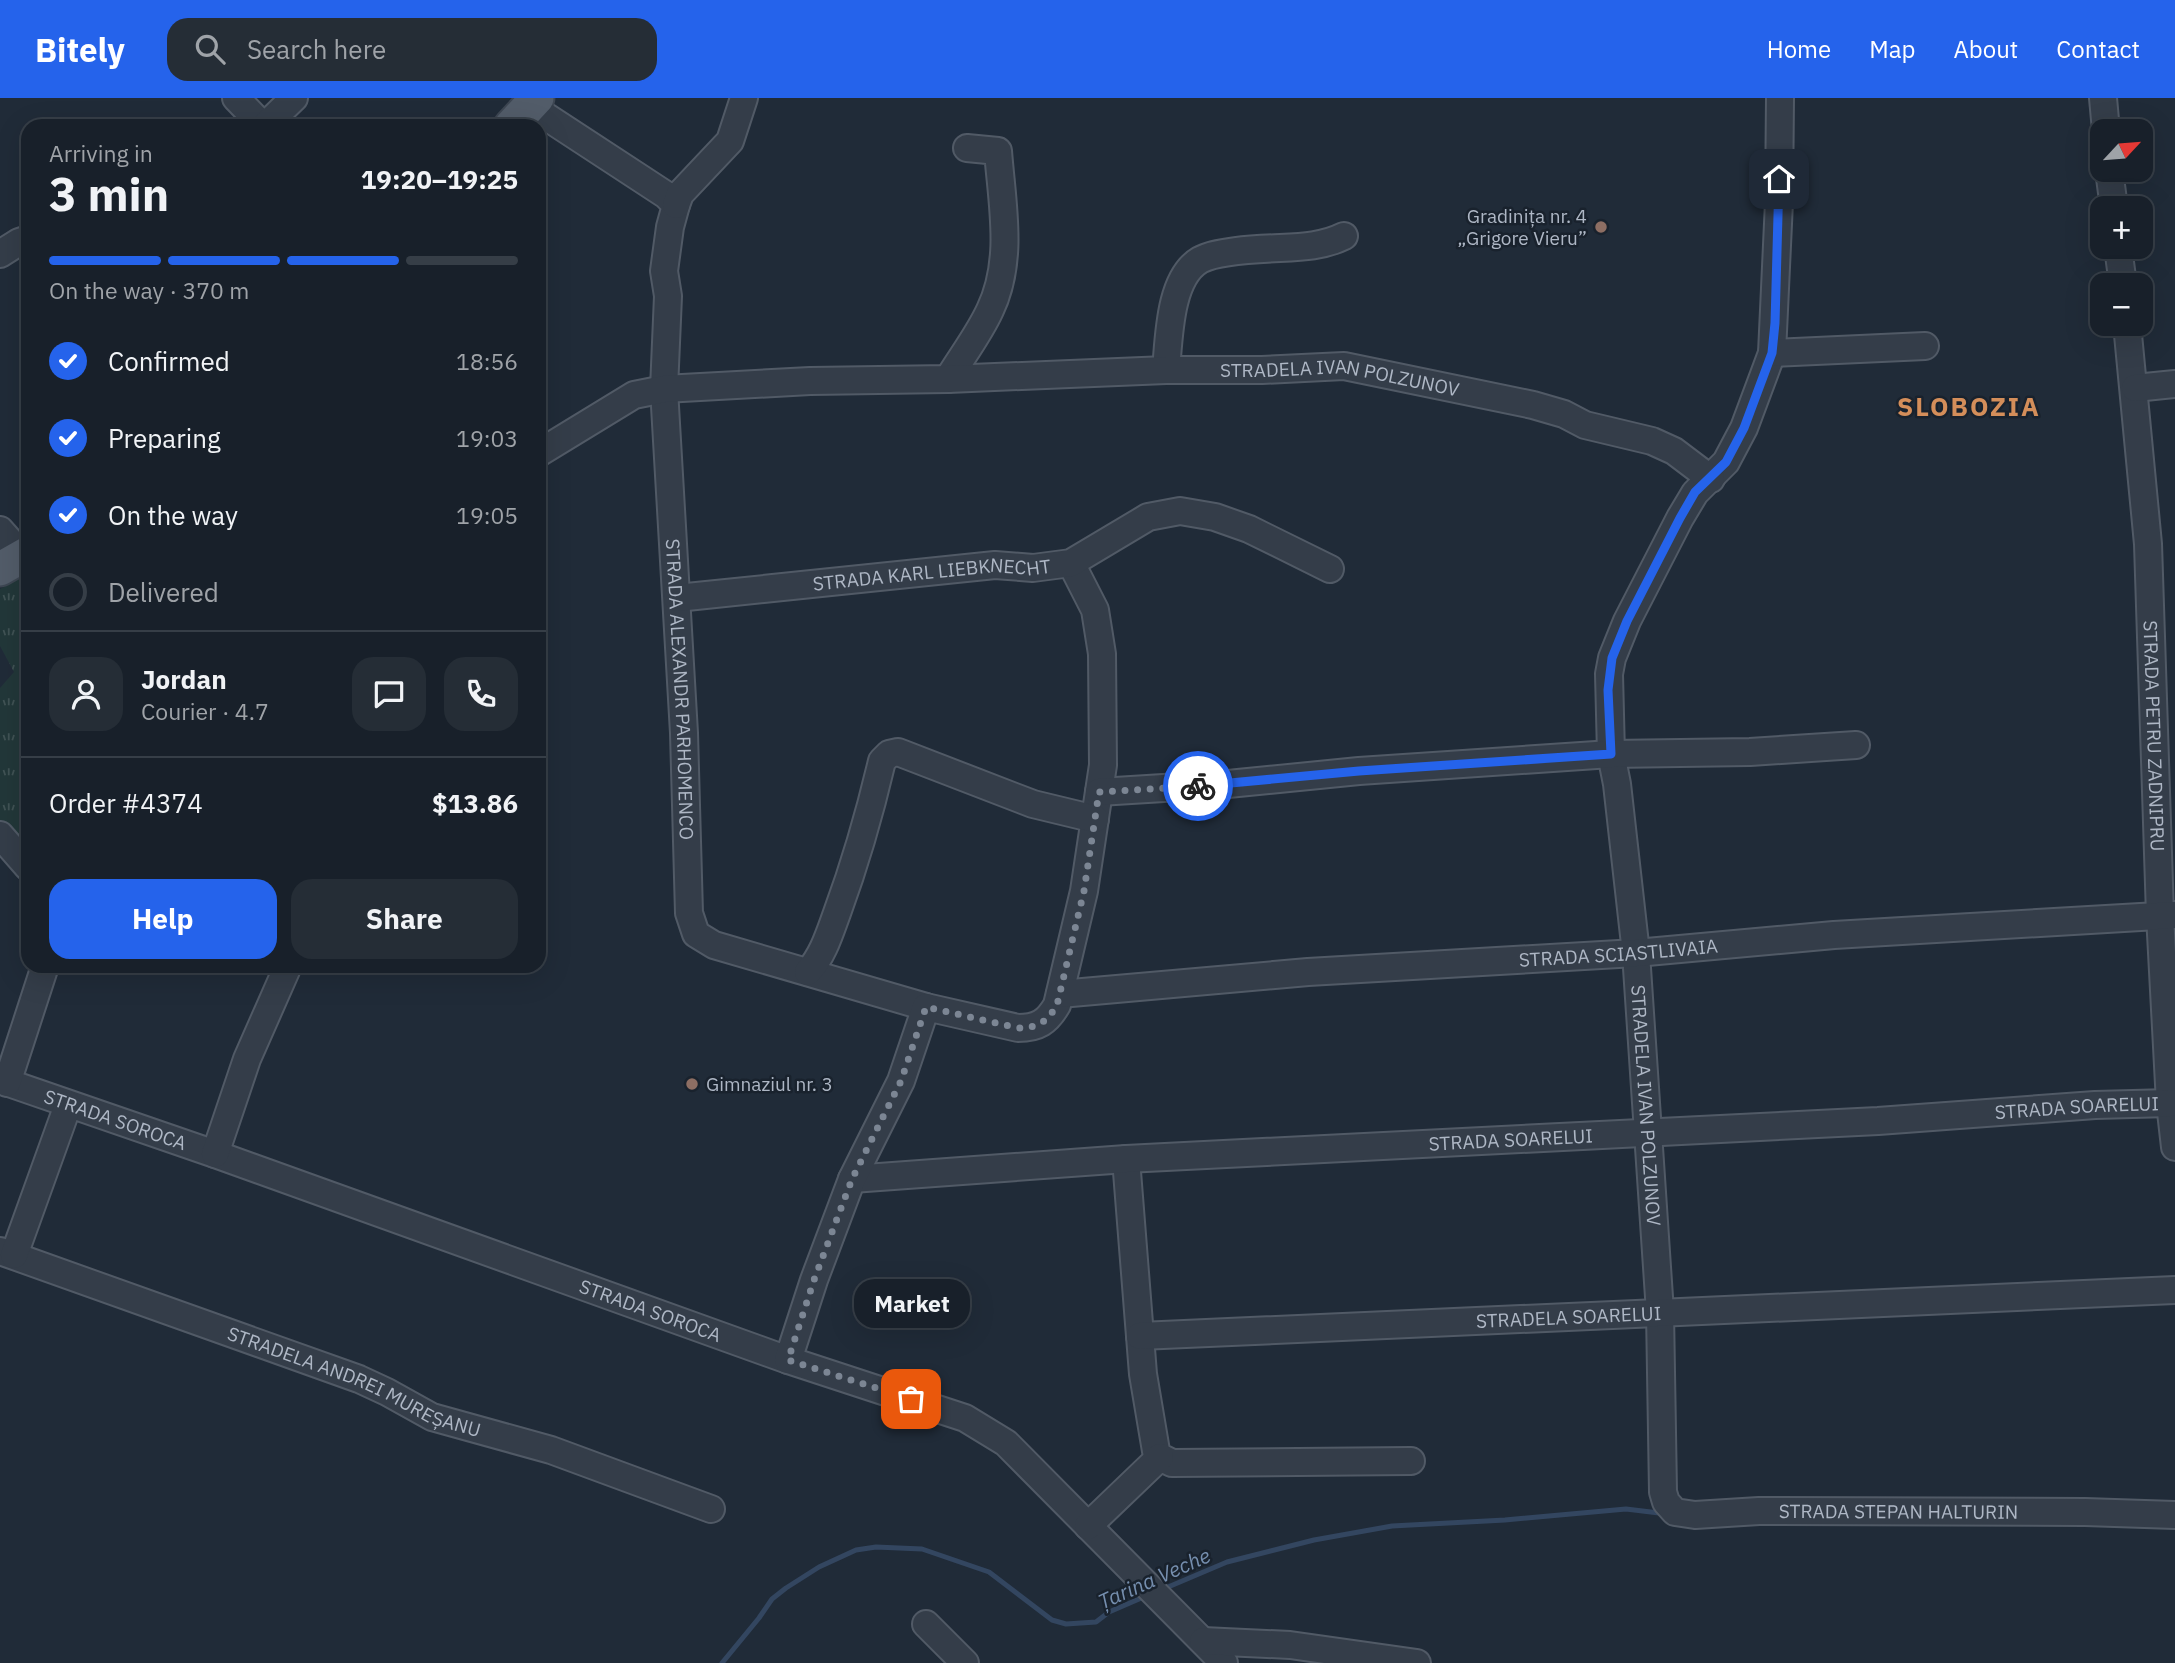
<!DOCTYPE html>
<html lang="en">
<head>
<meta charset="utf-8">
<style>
	:root { --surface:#18202a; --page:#252d36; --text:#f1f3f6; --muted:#9fa3a8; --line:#363e47; --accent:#2563eb }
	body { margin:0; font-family:"IBM Plex Sans",sans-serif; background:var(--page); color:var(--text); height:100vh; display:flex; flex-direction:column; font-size:26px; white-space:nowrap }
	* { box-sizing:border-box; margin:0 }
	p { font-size:23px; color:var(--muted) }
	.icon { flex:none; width:38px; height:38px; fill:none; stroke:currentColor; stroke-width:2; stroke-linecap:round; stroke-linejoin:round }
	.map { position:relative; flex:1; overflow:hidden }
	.side { position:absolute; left:21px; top:21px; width:525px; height:854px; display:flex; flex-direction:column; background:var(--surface); border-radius:21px; box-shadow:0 7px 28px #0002,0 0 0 2px var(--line) }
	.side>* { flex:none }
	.needle { width:46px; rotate:64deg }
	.buttons { position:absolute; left:2090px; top:21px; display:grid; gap:14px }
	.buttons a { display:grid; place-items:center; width:63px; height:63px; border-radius:14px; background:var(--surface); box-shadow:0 7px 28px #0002,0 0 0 2px var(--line); font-size:35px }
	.pin { position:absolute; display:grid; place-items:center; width:60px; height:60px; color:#fff; margin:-30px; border-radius:14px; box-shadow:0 4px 10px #0006 }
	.courier { position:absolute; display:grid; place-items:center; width:70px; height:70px; margin:-35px; border:5px solid #2563eb; border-radius:50%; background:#fff; color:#222; box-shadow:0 2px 9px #0007 }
	.bubble { position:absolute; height:49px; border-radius:21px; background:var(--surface); box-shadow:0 7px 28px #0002,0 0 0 2px var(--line); font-size:23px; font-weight:800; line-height:49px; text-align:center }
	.headline em { font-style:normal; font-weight:800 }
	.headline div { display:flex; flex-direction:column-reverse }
	.headline { display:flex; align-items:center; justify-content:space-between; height:119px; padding:0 28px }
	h1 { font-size:46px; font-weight:800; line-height:52px }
	.bar { display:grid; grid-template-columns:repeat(4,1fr); gap:10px 7px; align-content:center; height:84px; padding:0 28px }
	.bar i { height:9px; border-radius:5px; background:var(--line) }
	.bar .selected { background:var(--accent) }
	.bar p { grid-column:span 4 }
	.line { display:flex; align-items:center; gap:18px; padding:0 28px; border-top:2px solid var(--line) }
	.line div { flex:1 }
	.round { display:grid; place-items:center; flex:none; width:74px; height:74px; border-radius:21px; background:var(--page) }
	ol { padding:0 28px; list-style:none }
	li { display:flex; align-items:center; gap:21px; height:77px }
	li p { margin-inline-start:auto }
	li .icon { padding:7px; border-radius:50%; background:var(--accent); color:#fff; stroke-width:4 }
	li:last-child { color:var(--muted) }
	li i { width:38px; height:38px; border:4px solid var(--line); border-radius:50% }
	.cta { display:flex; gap:14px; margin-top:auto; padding:14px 28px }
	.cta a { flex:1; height:80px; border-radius:21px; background:var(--accent); color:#fff; font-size:28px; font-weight:800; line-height:80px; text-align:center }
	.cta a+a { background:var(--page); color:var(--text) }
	header { display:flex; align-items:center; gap:42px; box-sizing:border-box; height:98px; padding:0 35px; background:var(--accent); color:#fff }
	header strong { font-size:33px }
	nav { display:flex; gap:38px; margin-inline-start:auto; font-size:24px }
	.search { width:490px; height:63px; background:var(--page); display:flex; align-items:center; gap:18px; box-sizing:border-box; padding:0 24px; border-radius:21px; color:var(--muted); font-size:26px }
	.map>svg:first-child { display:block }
</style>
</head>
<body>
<header>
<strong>Bitely</strong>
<div class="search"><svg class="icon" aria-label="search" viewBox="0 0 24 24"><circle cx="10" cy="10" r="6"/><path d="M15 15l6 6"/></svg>Search here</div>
<nav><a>Home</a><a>Map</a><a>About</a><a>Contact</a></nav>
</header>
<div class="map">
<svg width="2175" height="1565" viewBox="0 0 2175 1565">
	<defs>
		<pattern id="grass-tufts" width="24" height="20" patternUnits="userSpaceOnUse" patternTransform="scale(1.75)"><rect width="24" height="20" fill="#223739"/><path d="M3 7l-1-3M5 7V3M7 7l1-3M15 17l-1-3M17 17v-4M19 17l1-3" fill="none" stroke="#405254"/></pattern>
	</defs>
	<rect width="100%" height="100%" fill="#202b38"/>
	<path fill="url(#grass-tufts)" d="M28,476V758L0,731V590L14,574L0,548V491Z"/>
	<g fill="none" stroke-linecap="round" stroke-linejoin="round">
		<path stroke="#334660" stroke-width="5" d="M1161,1492L1227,1464L1314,1442L1392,1428L1505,1422L1626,1411L1659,1415
			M722,1565L759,1520L772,1501L786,1490L819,1469L856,1452L876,1449L922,1451L989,1474L1052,1522L1066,1526L1096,1524L1109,1514L1146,1498"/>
		<g stroke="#515a66" stroke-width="30">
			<g id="minor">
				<path d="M236,0L263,28"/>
				<path id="s1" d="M1780,0L1779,104L1772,255L1744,330L1726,364L1695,395L1680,420L1627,523L1612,560L1609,576L1611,656L1617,686L1636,855L1660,1214L1663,1394L1666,1404L1675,1414L1695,1417L1759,1413L2085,1414L2175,1417"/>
				<path d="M2103,0L2106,33"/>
				<path id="s2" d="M530,8L666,97L676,107L670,129L664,173L668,198L664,291L684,635L689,815L696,836L714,847L926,909L1018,930C1038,930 1047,924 1057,907L1084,793L1103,667L1102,556L1095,512L1071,465"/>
				<path d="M265,28L294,0"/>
				<path d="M2109,72L2114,110"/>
				<path d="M676,107L680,96L730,43L744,0"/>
				<path d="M2118,149L2123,187"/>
				<path d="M0,156L19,144L28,141"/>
				<path id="s3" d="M2127,226L2148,446L2160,817L2170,1005L2175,1049"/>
				<path d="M1772,255L1925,248"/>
				<path d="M1166,272C1169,241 1169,180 1200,162C1218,152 1259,151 1280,150C1303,149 1324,148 1344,138"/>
				<path d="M948,281C962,258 979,236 990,212C1014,162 1002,106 998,53L967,50"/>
				<path d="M2135,290L2175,286"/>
				<path id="s4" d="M539,355L634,297L664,291L810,283L948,281L1166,272H1262L1344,268L1533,307L1564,316L1585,327L1652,343L1674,353L1711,381"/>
				<path d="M0,432L23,458"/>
				<path id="s5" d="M677,500L995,467L1033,470L1071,465L1148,419L1180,413L1215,419L1249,431L1330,471"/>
				<path d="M1099,694L1228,686L1359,673L1611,656L1750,654L1856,647"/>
				<path d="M0,737L28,769"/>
				<path d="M808,874C823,857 829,837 837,815C855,766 870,714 882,663L889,656L898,654L1033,706L1095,721"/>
				<path id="s6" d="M1060,896L1308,874L1636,855L1834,837L2175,817"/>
				<path id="s7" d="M0,982L215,1056L788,1262L965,1320L1006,1345L1224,1565"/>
				<path d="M7,985L45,868"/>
				<path d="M215,1056L247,961L288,868"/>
				<path d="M1126,1061L1143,1276L1156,1353L1160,1359L1172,1365L1411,1363"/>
				<path id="s8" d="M852,1081L1126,1061L1878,1023L2095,1007L2170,1005"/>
				<path id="s9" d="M0,1153L359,1281L387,1294L432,1319L551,1352L711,1411"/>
				<path d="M14,1157L68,1007"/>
				<path id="s10" d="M1140,1238L2175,1192"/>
				<path d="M788,1262L814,1182L852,1081L901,983L926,909"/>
				<path d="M1088,1428L1160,1359"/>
				<path d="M926,1526L965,1565"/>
				<path d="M1203,1543L1290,1547L1417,1565"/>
			</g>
		</g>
		<g stroke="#3d4652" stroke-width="37">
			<path id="major" d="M511,28L537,0
				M0,471L28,455"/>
		</g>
		<use href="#minor" stroke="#343d49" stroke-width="26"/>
		<use href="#major" stroke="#525c69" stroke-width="33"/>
	</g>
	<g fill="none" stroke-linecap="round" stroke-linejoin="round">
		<path stroke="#7c8694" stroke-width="7" stroke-dasharray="0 12.6" d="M911,1301L788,1262L814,1182L852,1081L901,983L926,909L1018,930C1038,930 1047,924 1057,907L1084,793L1099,694L1198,688"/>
		<path stroke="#2563eb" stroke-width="9" d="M1198,688L1359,673L1611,656L1608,592L1612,560L1627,523L1680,420L1695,394L1726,364L1744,330L1772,255L1775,225L1779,81"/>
	</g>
	<g fill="#8d6e63" stroke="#19222d" stroke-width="2.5">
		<circle cx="1601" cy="129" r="7"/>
		<circle cx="692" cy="986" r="7"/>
	</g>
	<g text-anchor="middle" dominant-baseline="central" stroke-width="5" stroke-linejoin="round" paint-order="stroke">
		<g font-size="19" fill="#aeb7c5" stroke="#19222d" text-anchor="end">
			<text x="1587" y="118">Gradinița nr. 4<tspan x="1587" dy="22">„Grigore Vieru”</tspan></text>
			<text x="706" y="986" text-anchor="start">Gimnaziul nr. 3</text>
		</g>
		<g font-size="19" fill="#aeb7c5" stroke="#19222d">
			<text stroke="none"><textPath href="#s4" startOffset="819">STRADELA IVAN POLZUNOV</textPath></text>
			<text stroke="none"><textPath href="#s5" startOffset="256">STRADA KARL LIEBKNECHT</textPath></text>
			<text stroke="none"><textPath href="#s2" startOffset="663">STRADA ALEXANDR PARHOMENCO</textPath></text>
			<text stroke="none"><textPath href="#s3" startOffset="413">STRADA PETRU ZADNIPRU</textPath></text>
			<text stroke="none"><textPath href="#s6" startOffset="560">STRADA SCIASTLIVAIA</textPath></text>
			<text stroke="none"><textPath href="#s1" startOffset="1052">STRADELA IVAN POLZUNOV</textPath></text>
			<text stroke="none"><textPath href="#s8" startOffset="1227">STRADA SOARELUI</textPath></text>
			<text stroke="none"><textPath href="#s7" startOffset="122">STRADA SOROCA</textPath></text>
			<text stroke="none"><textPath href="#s8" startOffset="660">STRADA SOARELUI</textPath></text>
			<text stroke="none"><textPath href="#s7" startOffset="690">STRADA SOROCA</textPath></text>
			<text stroke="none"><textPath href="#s10" startOffset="429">STRADELA SOARELUI</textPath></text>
			<text stroke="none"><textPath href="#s9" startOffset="378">STRADELA ANDREI MUREȘANU</textPath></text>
			<text stroke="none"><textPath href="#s1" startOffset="1687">STRADA STEPAN HALTURIN</textPath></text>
		</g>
		<g font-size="21" font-style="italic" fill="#758eae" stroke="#19222d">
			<text transform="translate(1154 1480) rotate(-24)">Țarina Veche</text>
		</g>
		<g font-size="26" font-weight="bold" letter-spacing="2" fill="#d48e5a" stroke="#19222d">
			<text x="1969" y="308">SLOBOZIA</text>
		</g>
	</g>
</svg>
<div class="buttons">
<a><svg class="needle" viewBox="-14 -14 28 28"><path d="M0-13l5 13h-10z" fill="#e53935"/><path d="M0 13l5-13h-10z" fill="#9fa3a8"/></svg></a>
<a>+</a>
<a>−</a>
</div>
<div class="pin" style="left:911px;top:1301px;background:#ea580c"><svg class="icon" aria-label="bag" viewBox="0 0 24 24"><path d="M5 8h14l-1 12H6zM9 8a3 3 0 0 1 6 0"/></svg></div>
<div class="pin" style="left:1779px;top:81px;background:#1f2937"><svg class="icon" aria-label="home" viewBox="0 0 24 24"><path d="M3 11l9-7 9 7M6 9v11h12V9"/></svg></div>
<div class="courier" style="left:1198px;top:688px"><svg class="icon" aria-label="bike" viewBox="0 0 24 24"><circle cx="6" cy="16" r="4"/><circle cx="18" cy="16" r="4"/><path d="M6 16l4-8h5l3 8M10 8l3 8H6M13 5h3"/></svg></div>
<div class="bubble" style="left:854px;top:1181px;width:116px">Market</div>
<section class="side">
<div class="headline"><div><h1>3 min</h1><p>Arriving in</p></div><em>19:20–19:25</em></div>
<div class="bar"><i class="selected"></i><i class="selected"></i><i class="selected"></i><i></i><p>On the way · 370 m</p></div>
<ol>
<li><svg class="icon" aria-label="check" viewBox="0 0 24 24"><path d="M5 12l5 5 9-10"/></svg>Confirmed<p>18:56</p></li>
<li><svg class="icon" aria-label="check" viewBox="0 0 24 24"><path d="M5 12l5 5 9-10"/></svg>Preparing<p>19:03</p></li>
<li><svg class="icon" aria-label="check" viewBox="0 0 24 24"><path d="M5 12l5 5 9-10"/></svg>On the way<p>19:05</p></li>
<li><i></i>Delivered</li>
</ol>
<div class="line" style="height:126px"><a class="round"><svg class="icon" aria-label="person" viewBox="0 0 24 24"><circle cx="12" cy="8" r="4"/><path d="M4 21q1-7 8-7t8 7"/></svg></a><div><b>Jordan</b><p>Courier · 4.7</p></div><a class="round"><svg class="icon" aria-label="chat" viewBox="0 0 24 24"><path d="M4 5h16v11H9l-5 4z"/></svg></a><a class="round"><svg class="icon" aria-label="phone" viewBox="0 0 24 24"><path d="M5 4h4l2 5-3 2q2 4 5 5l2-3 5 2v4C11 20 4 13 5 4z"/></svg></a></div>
<div class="line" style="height:91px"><div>Order #4374</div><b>$13.86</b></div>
<div class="cta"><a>Help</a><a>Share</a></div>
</section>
</div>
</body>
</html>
